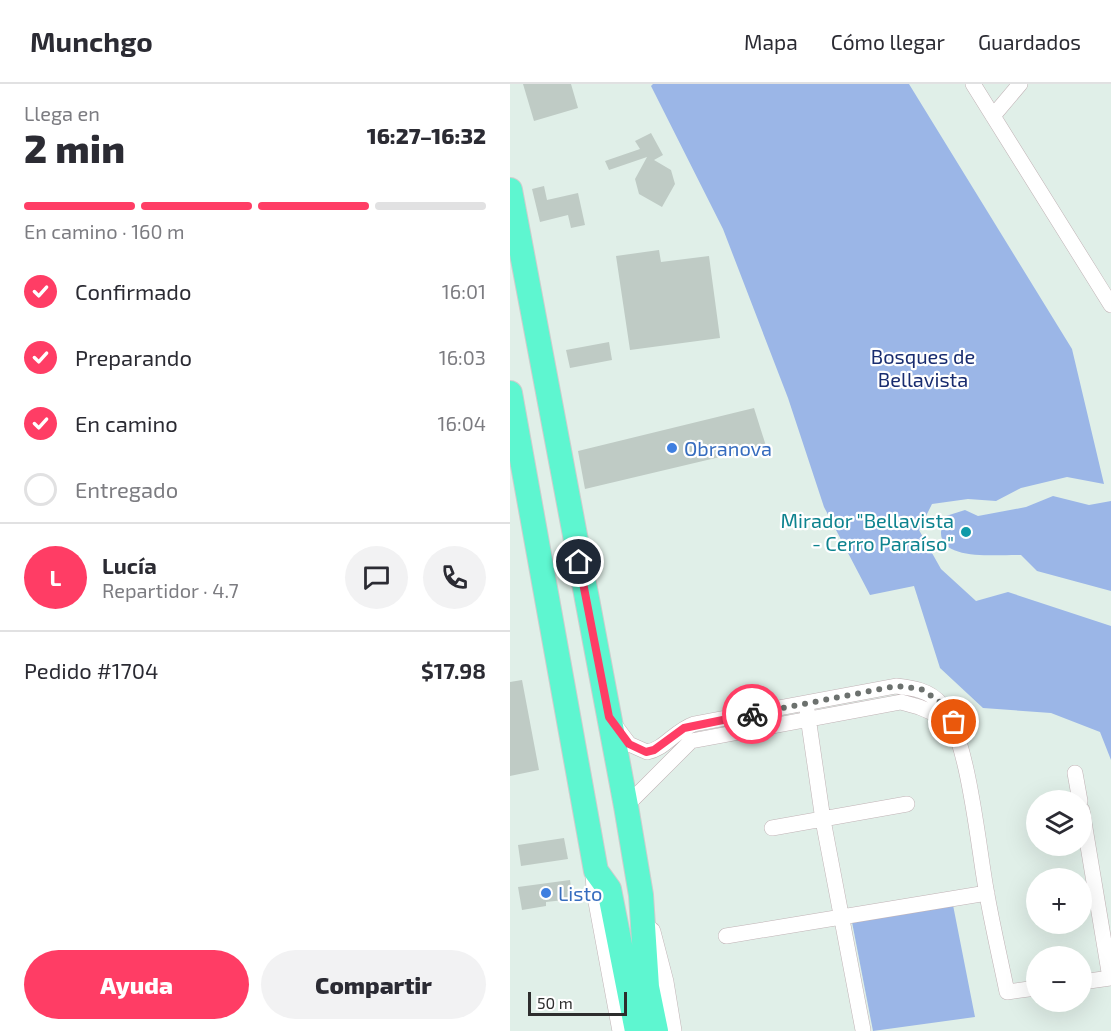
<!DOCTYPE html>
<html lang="es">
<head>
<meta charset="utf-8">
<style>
	:root { --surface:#fff; --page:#f2f2f3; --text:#2b2b33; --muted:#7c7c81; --line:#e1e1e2; --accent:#ff3d65 }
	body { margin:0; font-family:"Exo 2",sans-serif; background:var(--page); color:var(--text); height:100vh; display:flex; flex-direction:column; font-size:22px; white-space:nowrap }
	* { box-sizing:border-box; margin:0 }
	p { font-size:20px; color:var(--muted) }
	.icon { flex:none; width:33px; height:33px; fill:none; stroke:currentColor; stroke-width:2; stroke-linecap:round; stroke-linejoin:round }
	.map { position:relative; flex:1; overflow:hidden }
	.sheet { display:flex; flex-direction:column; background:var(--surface); width:510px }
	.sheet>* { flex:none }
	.buttons { position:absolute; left:516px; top:706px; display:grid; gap:12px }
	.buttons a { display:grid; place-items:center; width:66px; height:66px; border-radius:50%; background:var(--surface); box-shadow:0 6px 24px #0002; font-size:30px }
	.scale { position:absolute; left:18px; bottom:15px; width:99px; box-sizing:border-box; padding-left:6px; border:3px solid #2d2d2d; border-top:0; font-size:16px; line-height:21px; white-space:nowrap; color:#2d2d2d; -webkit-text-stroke:4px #fff; paint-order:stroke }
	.pin { position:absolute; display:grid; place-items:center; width:51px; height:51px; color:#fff; margin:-26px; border:3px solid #fff; border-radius:50%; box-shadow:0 2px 6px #0007 }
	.courier { position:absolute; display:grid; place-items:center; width:60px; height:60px; margin:-30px; border:4px solid #ff3d65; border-radius:50%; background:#fff; color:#222; box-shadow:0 2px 8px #0007 }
	.headline em { font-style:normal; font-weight:800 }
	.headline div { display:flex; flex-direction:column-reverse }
	.headline { display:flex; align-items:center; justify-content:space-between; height:102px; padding:0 24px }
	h1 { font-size:39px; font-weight:800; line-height:45px }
	.bar { display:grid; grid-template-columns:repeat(4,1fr); gap:9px 6px; align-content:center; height:72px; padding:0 24px }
	.bar i { height:8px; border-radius:4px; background:var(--line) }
	.bar .on { background:var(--accent) }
	.bar p { grid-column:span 4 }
	.line { display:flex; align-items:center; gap:15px; padding:0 24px; border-top:2px solid var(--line) }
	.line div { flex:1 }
	.round { display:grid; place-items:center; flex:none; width:63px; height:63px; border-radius:32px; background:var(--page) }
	ol { padding:0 24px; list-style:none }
	li { display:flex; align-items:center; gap:18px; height:66px }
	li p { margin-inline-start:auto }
	li .icon { padding:6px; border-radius:50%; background:var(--accent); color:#fff; stroke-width:4 }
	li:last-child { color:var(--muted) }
	li i { width:33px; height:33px; border:3px solid var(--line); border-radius:50% }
	.cta { display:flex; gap:12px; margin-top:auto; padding:12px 24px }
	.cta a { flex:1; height:69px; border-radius:36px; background:var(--accent); color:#fff; font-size:24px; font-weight:800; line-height:69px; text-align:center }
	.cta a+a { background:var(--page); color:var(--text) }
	header { display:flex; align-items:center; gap:36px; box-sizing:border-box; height:84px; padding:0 30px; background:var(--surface); border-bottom:2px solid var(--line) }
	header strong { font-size:28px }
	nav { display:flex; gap:33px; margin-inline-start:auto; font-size:21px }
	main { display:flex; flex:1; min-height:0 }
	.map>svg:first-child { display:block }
</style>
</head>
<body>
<header>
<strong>Munchgo</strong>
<nav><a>Mapa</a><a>Cómo llegar</a><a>Guardados</a></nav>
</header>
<main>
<section class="sheet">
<div class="headline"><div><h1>2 min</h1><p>Llega en</p></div><em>16:27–16:32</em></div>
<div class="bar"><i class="on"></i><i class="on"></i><i class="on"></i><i></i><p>En camino · 160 m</p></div>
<ol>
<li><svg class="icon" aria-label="check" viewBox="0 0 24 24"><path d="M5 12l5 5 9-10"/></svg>Confirmado<p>16:01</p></li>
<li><svg class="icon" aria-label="check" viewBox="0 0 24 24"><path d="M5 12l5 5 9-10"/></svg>Preparando<p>16:03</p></li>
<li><svg class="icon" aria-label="check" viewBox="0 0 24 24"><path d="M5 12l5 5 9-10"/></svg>En camino<p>16:04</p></li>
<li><i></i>Entregado</li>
</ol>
<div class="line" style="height:108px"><b class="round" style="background:var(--accent);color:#fff">L</b><div><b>Lucía</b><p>Repartidor · 4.7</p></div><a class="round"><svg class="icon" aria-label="chat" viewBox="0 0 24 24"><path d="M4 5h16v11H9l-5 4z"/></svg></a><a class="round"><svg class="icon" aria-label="phone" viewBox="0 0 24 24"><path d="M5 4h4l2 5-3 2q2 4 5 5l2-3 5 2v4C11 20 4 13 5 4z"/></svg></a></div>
<div class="line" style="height:78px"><div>Pedido #1704</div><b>$17.98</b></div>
<div class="cta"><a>Ayuda</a><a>Compartir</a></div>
</section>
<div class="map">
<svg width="601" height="947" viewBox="0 0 601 947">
	<rect width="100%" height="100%" fill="#e0efe8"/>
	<path fill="#9bb6e7" d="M143,0H399L562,265L594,400L557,393L511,404L486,417L458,415L422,420L409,446L431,485L466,517L498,508L601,542V676L590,648L541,629L473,624L430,584L404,502L360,511L314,423L278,314L213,145L141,2Z
		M543,412L579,421L601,417V507L527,487L511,471C486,470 411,480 436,432L455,426L468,432L516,423Z
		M443,821L465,933L363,947L342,838Z"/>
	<path fill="#bfcbc5" d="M13,0H61L68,24L24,37Z
		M141,49L153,71L144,76L161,86L165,100L152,123L129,110L125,95L137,73L99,86L95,77L130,65L125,57Z
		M34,102L37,116L68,109L75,141L61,144L58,131L30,138L22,105Z
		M149,166L151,178L199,172L210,254L120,266L106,172Z
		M99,258L102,276L60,284L56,266Z
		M244,324L256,362L75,405L68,367Z
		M12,596L29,686L0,692V598Z
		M54,754L58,775L11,782L8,761Z
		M60,796L63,815L36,818V822L12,826L8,803Z"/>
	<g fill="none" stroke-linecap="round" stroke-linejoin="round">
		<g stroke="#c1b3b6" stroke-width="16">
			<path id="street" d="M463,0L601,221
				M483,32L510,0
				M297,626L313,736L353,946
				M104,640L119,660L137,668C155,665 164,647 184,640L386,602C403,604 419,606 431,620C458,651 468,761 476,805C482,840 490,874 497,908L526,904
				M565,689L570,717
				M116,722L181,657L391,618L409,623L444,638
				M572,726L600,894L572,898
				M262,744L397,720
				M216,852L477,809"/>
		</g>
		<g stroke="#c1b3b6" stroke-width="22">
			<path id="secondary" d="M86,787L87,807L113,947
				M140,848L153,898L161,947"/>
		</g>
		<g stroke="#cdcdcd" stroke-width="26">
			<path id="primary" d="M0,106L116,722L131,811L137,903L146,947
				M0,309L86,787L99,805L127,947"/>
		</g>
		<use href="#street" stroke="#fff" stroke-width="15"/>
		<use href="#secondary" stroke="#fff" stroke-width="21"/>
		<use href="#primary" stroke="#5ef6d0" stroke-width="24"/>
	</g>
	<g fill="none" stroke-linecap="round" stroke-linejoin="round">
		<path stroke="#6c716e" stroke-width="6" stroke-dasharray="0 10.8" d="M242,630L386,602L411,605L430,618L444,638"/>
		<path stroke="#ff3d65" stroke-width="8" d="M69,478L99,633L119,660L136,668L144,666L174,644L242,630"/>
	</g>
	<g fill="#3f7fe0" stroke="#fff" stroke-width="2">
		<circle cx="162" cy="364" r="6"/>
		<circle cx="36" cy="809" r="6"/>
	</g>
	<circle fill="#0f9aa8" stroke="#fff" stroke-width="2" cx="456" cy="448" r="6"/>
	<g text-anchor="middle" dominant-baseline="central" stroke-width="4.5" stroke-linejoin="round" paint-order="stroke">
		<g font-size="20" fill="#182c6f" stroke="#fff">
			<text x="413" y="272">Bosques de<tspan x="413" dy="23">Bellavista</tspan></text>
		</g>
		<g font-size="20" fill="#366cbe" stroke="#fff" text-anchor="start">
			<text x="174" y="364">Obranova</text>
			<text x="48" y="809">Listo</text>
		</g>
		<g font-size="20" fill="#0d838f" stroke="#fff" text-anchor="end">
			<text x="444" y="436">Mirador "Bellavista<tspan x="444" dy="23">- Cerro Paraíso"</tspan></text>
		</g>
	</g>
</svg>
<div class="buttons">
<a><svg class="icon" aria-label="layers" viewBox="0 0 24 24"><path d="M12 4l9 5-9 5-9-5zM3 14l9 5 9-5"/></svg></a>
<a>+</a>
<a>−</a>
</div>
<div class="scale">50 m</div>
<div class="pin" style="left:444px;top:638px;background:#ea580c"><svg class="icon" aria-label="bag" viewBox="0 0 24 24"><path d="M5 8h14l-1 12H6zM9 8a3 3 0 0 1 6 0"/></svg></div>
<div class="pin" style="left:69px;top:478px;background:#1f2937"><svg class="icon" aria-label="home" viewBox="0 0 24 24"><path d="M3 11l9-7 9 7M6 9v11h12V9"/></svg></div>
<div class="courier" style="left:242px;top:630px"><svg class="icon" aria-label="bike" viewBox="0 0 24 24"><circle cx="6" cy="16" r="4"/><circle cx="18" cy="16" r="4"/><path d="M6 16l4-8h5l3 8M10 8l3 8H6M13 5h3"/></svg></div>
</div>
</main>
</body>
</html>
